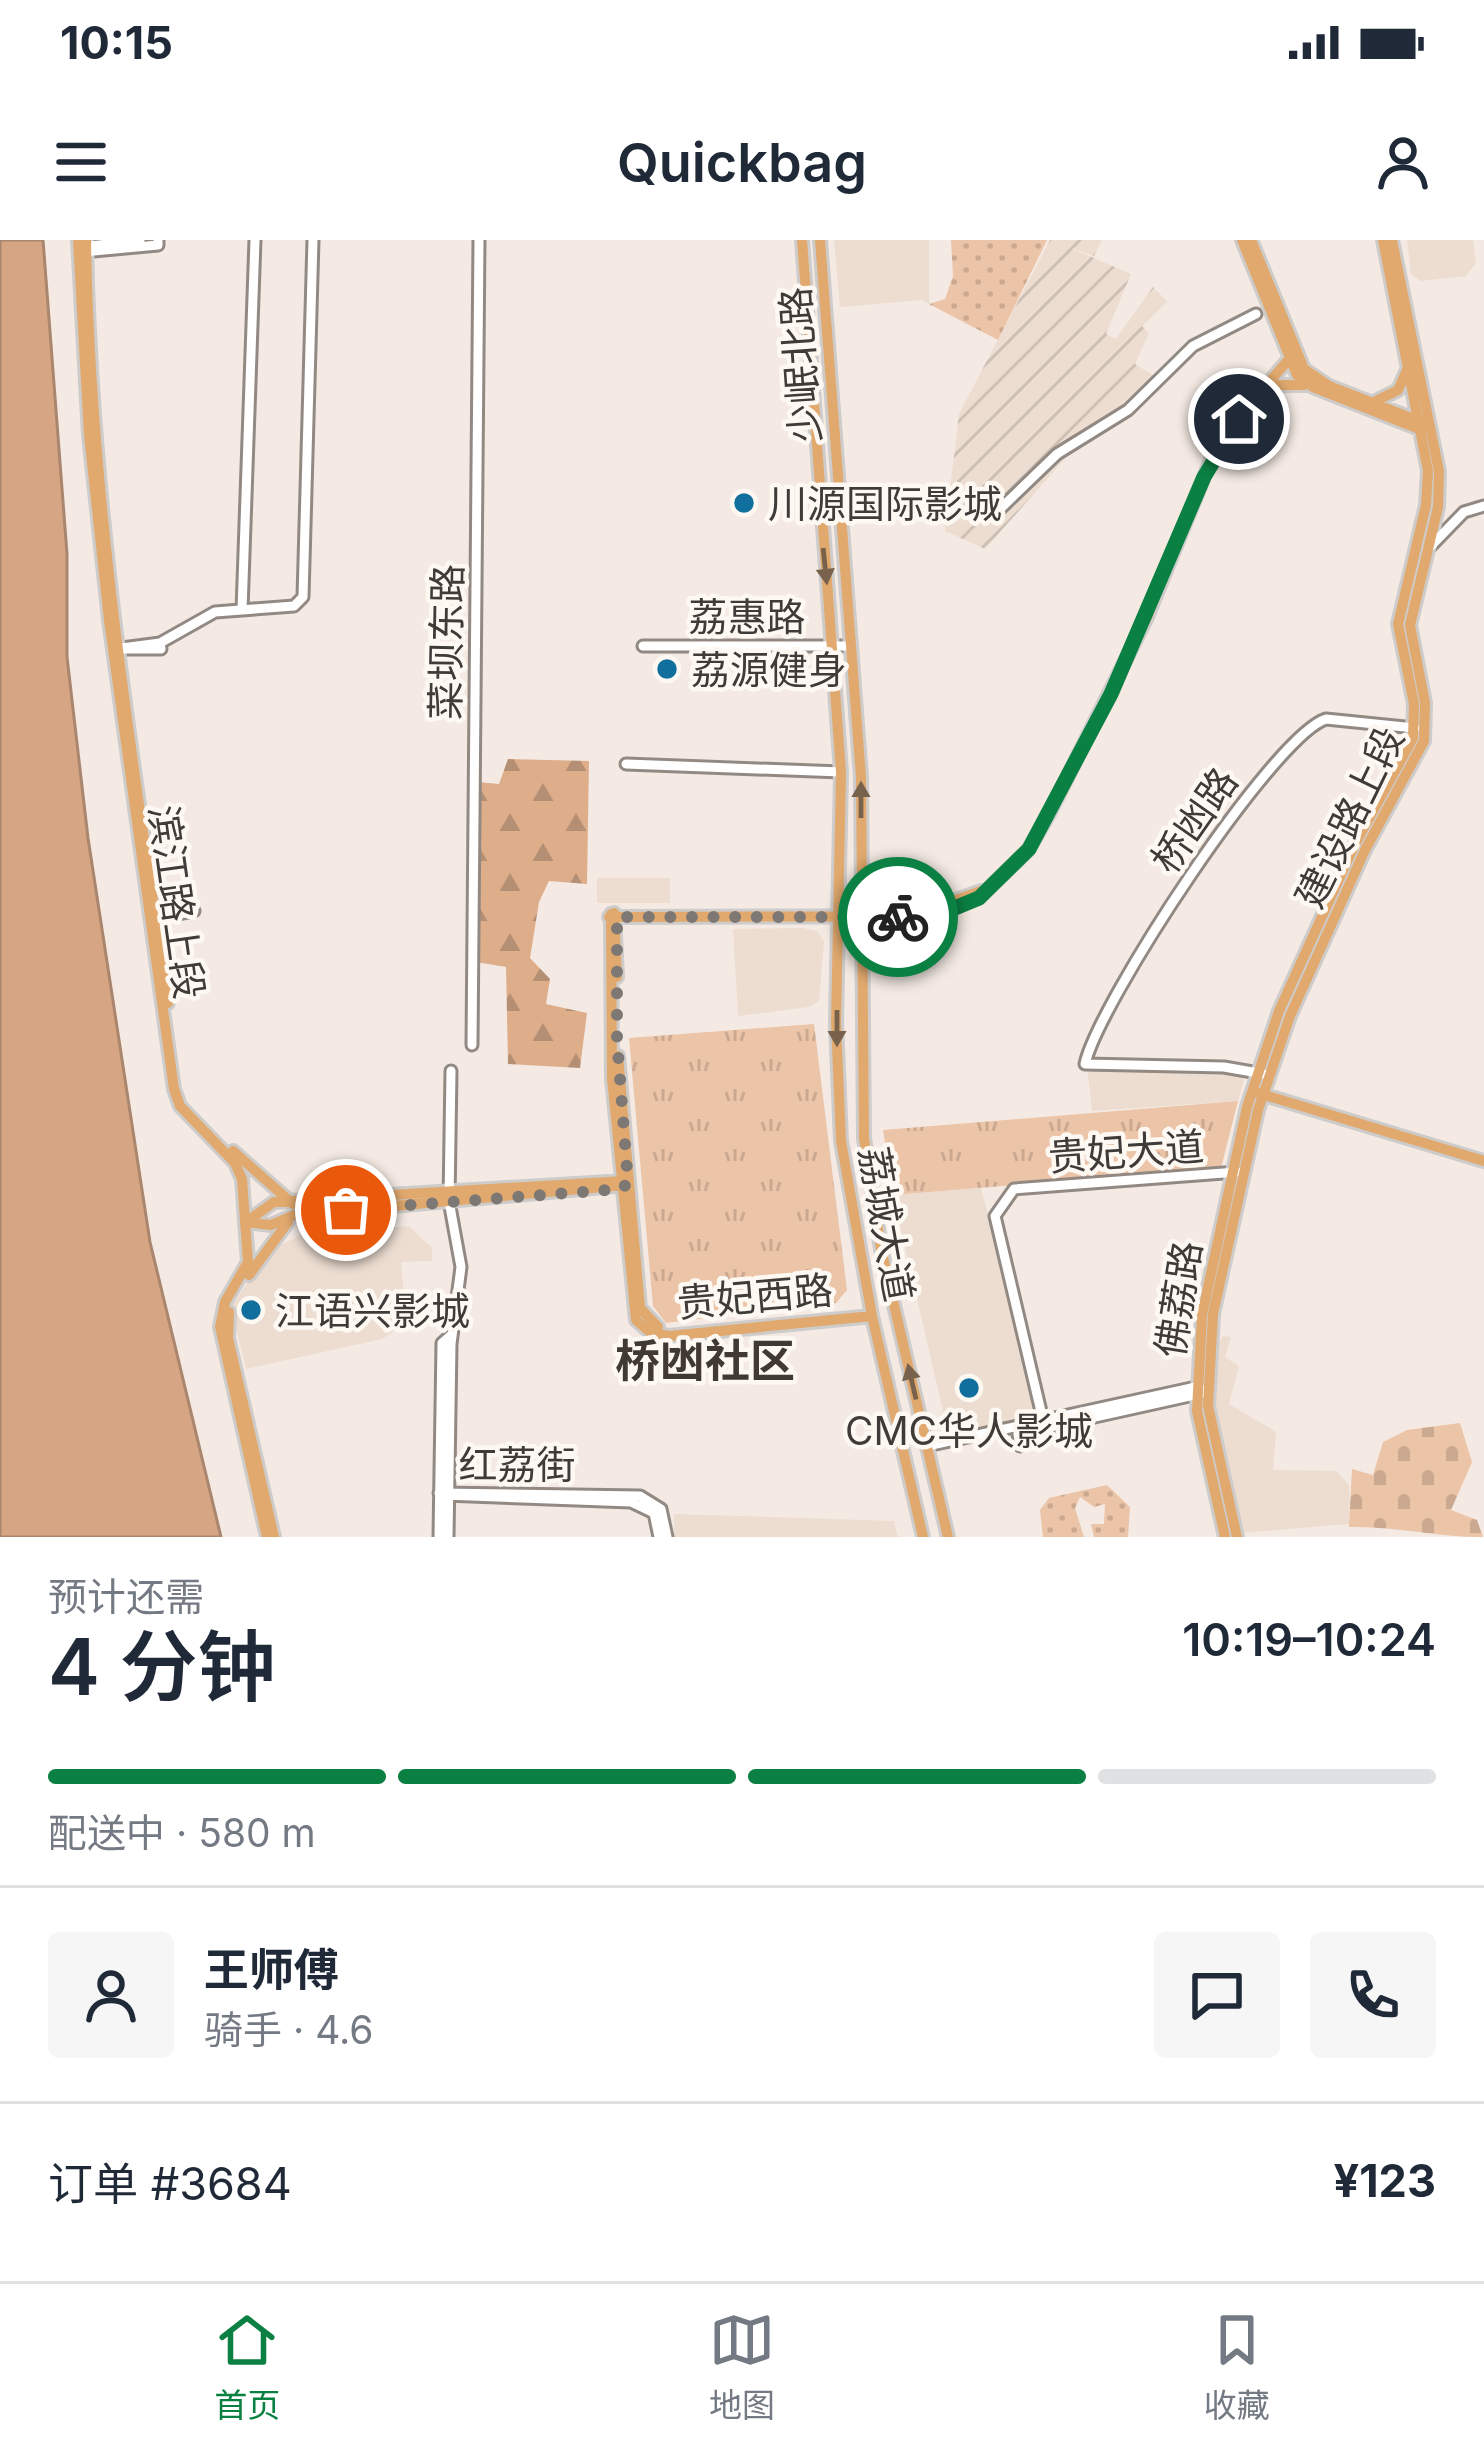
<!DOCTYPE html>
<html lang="zh">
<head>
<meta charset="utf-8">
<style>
	:root { --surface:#fff; --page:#f6f6f7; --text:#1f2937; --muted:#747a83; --line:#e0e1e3; --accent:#0b8043 }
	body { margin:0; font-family:Inter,"Noto Sans SC",sans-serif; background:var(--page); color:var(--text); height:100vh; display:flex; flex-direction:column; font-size:45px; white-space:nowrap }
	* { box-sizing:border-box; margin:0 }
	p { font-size:39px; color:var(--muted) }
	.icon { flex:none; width:66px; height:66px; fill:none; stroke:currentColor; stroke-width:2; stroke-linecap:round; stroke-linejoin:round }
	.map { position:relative; height:1297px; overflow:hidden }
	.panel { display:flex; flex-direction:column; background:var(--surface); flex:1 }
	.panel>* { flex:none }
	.pin { position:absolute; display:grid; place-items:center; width:102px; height:102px; color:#fff; margin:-51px; border:6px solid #fff; border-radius:50%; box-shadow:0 3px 12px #0007 }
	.courier { position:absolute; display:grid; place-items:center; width:120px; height:120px; margin:-60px; border:9px solid #0b8043; border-radius:50%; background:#fff; color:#222; box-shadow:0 3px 15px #0007 }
	.overview em { font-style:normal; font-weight:600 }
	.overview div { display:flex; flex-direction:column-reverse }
	.overview { display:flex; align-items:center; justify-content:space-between; height:204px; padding:0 48px }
	h1 { font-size:78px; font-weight:600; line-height:90px }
	.bar { display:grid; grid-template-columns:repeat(4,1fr); gap:18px 12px; align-content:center; height:144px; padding:0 48px }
	.bar i { height:15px; border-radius:9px; background:var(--line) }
	.bar .active { background:var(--accent) }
	.bar p { grid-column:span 4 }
	.line { display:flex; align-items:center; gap:30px; padding:0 48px; border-top:3px solid var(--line) }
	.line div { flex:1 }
	.round { display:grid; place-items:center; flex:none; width:126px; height:126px; border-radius:12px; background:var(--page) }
	.status { display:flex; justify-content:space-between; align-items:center; height:84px; padding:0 60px; background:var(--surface); direction:ltr }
	.status svg { height:33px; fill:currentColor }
	header { display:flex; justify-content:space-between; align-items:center; height:156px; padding:0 48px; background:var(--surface); font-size:54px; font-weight:600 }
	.menu { display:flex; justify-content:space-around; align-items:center; height:168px; border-top:3px solid var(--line); background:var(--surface); font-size:33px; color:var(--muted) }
	.menu a { display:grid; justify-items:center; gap:6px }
	.menu .active { color:var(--accent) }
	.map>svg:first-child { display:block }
</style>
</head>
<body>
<div class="status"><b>10:15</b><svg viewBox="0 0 49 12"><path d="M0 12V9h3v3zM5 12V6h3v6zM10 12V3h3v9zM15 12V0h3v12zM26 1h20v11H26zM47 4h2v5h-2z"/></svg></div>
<header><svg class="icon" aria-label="menu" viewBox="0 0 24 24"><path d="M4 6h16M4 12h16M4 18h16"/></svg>Quickbag<svg class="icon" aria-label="person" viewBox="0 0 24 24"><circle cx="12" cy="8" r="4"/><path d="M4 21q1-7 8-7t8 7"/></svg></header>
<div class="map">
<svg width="1484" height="1297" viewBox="0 0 1484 1297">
	<defs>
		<pattern id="industrial-furrows" width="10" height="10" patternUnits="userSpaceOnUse" patternTransform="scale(3)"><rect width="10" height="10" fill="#edddd1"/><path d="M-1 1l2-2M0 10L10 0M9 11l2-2" fill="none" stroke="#ccbfb4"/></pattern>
		<pattern id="grass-dots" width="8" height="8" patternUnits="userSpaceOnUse" patternTransform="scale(3)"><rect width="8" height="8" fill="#ecc4a7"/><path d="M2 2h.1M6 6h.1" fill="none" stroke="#cba990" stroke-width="1.8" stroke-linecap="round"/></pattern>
		<pattern id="forest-firs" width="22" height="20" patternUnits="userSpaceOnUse" patternTransform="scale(3)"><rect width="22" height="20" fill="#deae8b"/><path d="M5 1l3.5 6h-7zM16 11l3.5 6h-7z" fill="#b58f73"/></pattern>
		<pattern id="cemetery-stones" width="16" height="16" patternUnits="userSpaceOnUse" patternTransform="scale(3)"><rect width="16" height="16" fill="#ecc4a7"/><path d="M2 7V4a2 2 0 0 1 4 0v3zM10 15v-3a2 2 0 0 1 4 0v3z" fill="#cba990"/></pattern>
		<pattern id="park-tufts" width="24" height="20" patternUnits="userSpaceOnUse" patternTransform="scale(3)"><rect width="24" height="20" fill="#ecc4a7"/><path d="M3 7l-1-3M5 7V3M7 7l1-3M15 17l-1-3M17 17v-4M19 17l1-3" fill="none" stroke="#cba990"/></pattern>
	</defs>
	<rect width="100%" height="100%" fill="#f4eae3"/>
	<path fill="#edddd1" d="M834,0H929V64L922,60L840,67Z
		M1407,0H1473L1476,23L1466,36L1421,41L1411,34Z
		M597,638H670V663H597Z
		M803,688L817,691L824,701L819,761L809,767L738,776L733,689Z
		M1087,828L1227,831L1244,839L1238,861L1092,871Z
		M981,948L1041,1177L949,1197L893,955Z
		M409,986L432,1008V1021L401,1022L405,1068L398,1069L399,1088L382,1099L246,1129L231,1067L268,1011L301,995Z
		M1223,1096L1231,1097L1225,1117L1239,1126L1229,1164L1276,1192L1273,1230L1336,1231L1349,1245L1350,1284L1241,1293L1214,1183L1212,1110Z
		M674,1274L894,1281L898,1297H674Z"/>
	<path fill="url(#industrial-furrows)" d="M1050,0H1102L1094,16L1069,7L1131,34L1106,94L1116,99L1153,47L1167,61L1142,86L1149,93L1135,124L1162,141L1125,178L1070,213L985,309L945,291L959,174Z"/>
	<path fill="url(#grass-dots)" d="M951,0H1047L998,100L929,64L945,59L953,36Z
		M1107,1245L1130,1267L1128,1297H1094L1091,1284H1104L1105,1264L1094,1267L1080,1257L1075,1268L1084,1297H1043L1040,1270L1049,1258Z"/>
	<path fill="url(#forest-firs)" d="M508,519L589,521L587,644L549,641L539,662L530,718L550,739L546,764L587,773L580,828L508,824L506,727L476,722L478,542L499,544Z"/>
	<path fill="url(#cemetery-stones)" d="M1460,1183L1472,1222L1451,1270L1477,1280L1483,1297C1435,1297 1396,1286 1349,1287L1352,1229L1373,1235L1383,1202L1407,1190Z"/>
	<path fill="url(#park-tufts)" d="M814,784L847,1050L836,1063L666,1083L653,1066L629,798Z
		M1238,861L1221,928L893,955L883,890Z"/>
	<path fill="#d6a684" stroke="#a9866d" stroke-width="3" d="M0,0H43L67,314V417L88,598L150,1002L221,1297H0Z"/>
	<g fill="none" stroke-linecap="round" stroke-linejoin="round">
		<g stroke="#928983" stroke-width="15">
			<path id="minor" d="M83,7L140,0
				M83,12L158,5V0
				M999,270L1057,214L1128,170L1193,106L1256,74
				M1427,310L1464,272L1484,266
				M242,370L255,0
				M643,406H850
				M114,409H161L160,403L215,372L294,366L303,357L313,0
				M114,409L160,403
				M626,524L841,532
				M152,679L194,671
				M472,805L479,0
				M1264,834L1224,827L1085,824C1098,764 1273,496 1326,479L1415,488
				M1043,1180L995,976L1014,949L1237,932
				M927,1206L1196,1147L1203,1150
				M1020,1206L1018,1194L1203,1153
				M439,1253L640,1256L661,1269L667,1297
				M444,1255L631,1262L654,1273L659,1297
				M439,1297L442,1103L451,1095
				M448,1297L451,1104L461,1027L449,961L451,831"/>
		</g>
		<g stroke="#cdcccb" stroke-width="16">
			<path id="major" d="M78,0L89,195L109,380L174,849L180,866L235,923L242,939L248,1022L225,1062L220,1087L267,1297
				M86,0C90,255 131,512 168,763
				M802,0L841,532L836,783L841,901L872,1076L923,1297
				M820,0L861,537L864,898L881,1009L948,1297
				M1242,0L1297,135L1313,147L1422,190
				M1251,0L1304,129L1329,146L1421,182
				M1256,157L1277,145H1304
				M1374,162L1398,150L1407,130
				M858,669L937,667L981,651
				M614,673L617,737
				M611,674L612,838L636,1080L651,1093L669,1096L872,1076
				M609,677L924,676L979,658L1028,610L1049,574L1147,377L1219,200L1296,111
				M618,816L640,1068L658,1087
				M1258,853L1484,921
				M233,911L293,964
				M246,982L274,962L625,941
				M246,982L271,985L294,975L625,945
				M249,1035L288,982
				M229,1072L228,1098L274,1297
				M1225,1297L1197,1171L1202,1075L1247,867L1279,771L1355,604L1413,498L1414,464L1398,384L1426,265L1428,231L1383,0
				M1237,1297L1208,1166L1213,1074L1258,870L1290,776L1365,610L1424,501L1425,463L1410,385L1438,267L1439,231L1392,0"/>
		</g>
		<use href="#minor" stroke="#fff" stroke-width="9"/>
		<use href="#major" stroke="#e1a96e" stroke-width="10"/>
	</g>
	<defs><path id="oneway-solid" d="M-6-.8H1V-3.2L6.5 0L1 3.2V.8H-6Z" transform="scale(3)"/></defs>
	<g fill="#78624b">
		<use href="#oneway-solid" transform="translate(825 326) rotate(84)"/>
		<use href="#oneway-solid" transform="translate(861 560) rotate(-90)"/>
		<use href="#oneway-solid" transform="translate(837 788) rotate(90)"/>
		<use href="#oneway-solid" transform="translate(912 1142) rotate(-103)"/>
	</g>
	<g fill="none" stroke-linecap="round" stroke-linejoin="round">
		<path stroke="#7e7874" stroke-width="12" stroke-dasharray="0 21.6" d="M346,970L621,949L628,943L617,799V677H898"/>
		<path stroke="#0b8043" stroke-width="15" d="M898,677L938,675L979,658L1029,609L1111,454L1204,237L1239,179"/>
	</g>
	<g fill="#106f9d" stroke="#fef8f3" stroke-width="4.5">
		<circle cx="744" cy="263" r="12"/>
		<circle cx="667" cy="429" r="12"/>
		<circle cx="251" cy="1070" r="12"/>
		<circle cx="969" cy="1148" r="12"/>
	</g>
	<g text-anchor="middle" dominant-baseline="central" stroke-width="9" stroke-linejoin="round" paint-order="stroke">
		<g font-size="39" fill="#3f3b38" stroke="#fef8f3">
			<text transform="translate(800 125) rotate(-94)">少岷北路</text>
			<text x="747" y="376">荔惠路</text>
			<text transform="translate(446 402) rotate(-89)">菜坝东路</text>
			<text transform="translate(1349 577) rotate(-64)">建设路上段</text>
			<text transform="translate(1194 580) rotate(-55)">桥凼路</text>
			<text transform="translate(177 662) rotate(82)">滨江路上段</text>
			<text transform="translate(1126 911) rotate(-4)">贵妃大道</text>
			<text transform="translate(887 984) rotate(80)">荔城大道</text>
			<text transform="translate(755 1056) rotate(-5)">贵妃西路</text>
			<text transform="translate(1178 1059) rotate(-81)">佛荔路</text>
			<text x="517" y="1224">红荔街</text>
		</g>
		<g font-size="39" fill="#3f3b38" stroke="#fef8f3" text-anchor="start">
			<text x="768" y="263">川源国际影城</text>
			<text x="691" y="429">荔源健身</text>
			<text x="275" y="1070">江语兴影城</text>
			<text x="969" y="1190" text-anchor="middle">CMC华人影城</text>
		</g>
		<g font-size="45" font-weight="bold" fill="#413934" stroke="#fef8f3">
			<text x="705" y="1120">桥凼社区</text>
		</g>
	</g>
</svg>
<div class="pin" style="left:346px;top:970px;background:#ea580c"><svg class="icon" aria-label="bag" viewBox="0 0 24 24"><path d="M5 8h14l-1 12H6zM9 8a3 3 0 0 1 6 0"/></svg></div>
<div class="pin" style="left:1239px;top:179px;background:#1f2937"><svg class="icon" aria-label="home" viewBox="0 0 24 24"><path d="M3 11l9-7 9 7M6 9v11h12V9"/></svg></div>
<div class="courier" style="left:898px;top:677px"><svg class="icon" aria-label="bike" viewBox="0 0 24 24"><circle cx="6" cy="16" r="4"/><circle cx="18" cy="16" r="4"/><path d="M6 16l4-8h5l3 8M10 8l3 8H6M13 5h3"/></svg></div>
</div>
<section class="panel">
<div class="overview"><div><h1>4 分钟</h1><p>预计还需</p></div><em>10:19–10:24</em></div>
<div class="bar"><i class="active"></i><i class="active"></i><i class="active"></i><i></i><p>配送中 · 580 m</p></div>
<div class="line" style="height:216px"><a class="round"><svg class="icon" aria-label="person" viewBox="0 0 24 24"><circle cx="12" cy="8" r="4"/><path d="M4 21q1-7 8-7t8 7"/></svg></a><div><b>王师傅</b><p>骑手 · 4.6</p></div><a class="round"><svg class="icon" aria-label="chat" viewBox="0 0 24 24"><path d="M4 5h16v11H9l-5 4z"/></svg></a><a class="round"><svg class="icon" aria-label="phone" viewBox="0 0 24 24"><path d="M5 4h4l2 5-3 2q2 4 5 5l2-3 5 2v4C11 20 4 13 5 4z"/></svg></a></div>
<div class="line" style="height:156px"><div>订单 #3684</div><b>¥123</b></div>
</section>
<nav class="menu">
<a class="active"><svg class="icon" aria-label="home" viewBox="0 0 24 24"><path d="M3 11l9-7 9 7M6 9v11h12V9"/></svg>首页</a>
<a><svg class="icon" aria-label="map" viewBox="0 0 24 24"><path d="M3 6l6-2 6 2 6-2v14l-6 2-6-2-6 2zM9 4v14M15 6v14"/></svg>地图</a>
<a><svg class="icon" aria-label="saved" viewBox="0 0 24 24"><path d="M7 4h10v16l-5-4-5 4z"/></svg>收藏</a>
</nav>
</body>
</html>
